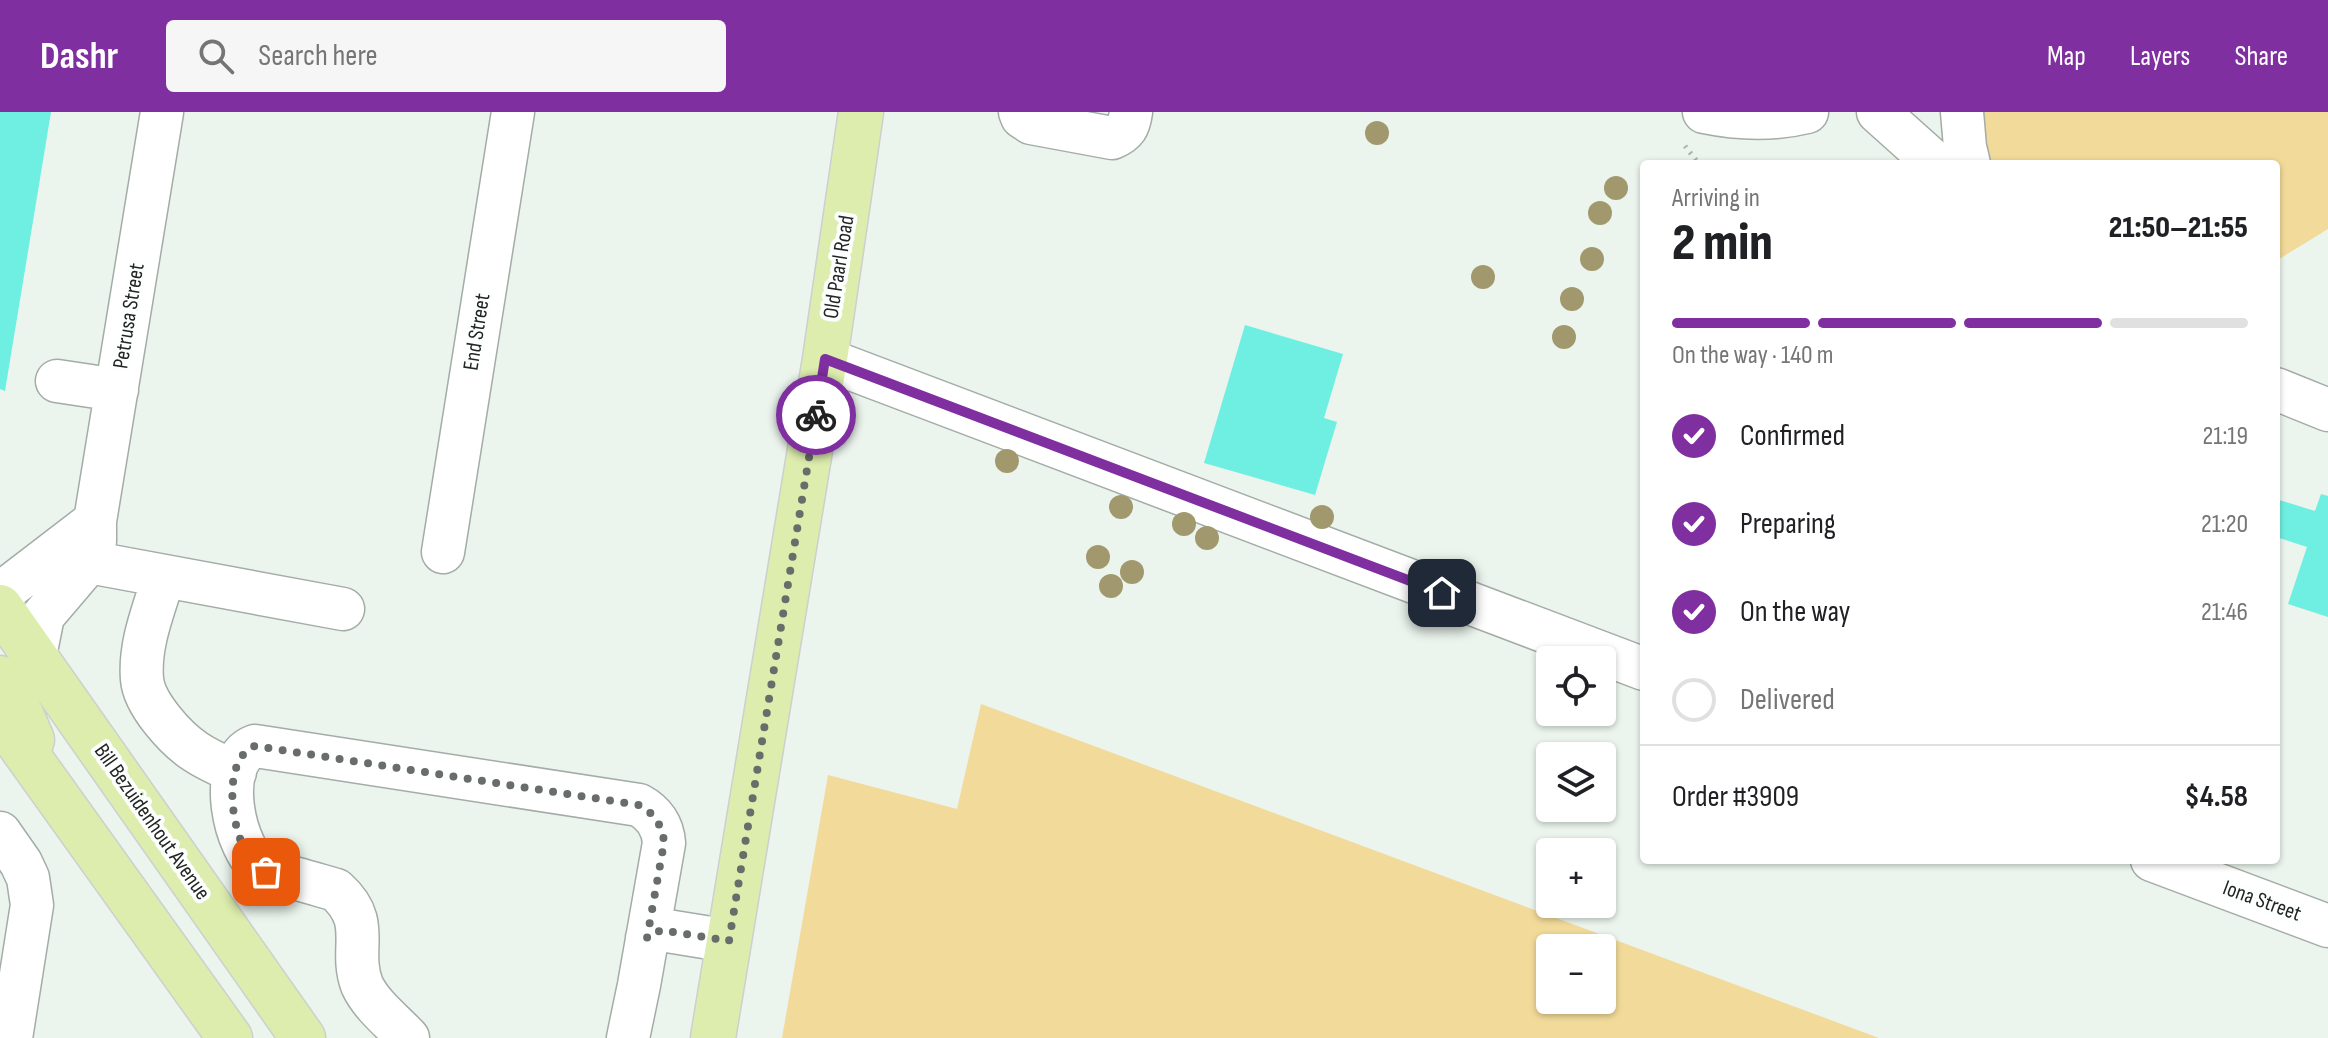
<!DOCTYPE html>
<html lang="en">
<head>
<meta charset="utf-8">
<style>
	:root { --surface:#fff; --page:#f6f6f6; --text:#202124; --muted:#757577; --line:#e0e0e0; --accent:#7f2f9f }
	body { margin:0; font-family:"Sofia Sans Condensed",sans-serif; background:var(--page); color:var(--text); height:100vh; display:flex; flex-direction:column; font-size:30px; white-space:nowrap }
	* { box-sizing:border-box; margin:0 }
	p { font-size:26px; color:var(--muted) }
	.icon { flex:none; width:44px; height:44px; fill:none; stroke:currentColor; stroke-width:2; stroke-linecap:round; stroke-linejoin:round }
	.map { position:relative; flex:1; overflow:hidden }
	.details { position:absolute; left:1640px; top:48px; width:640px; height:704px; display:flex; flex-direction:column; background:var(--surface); border-radius:8px; box-shadow:0 2px 6px #0004 }
	.details>* { flex:none }
	.fabs { position:absolute; left:1536px; top:534px; display:grid; gap:16px }
	.fabs a { display:grid; place-items:center; width:80px; height:80px; border-radius:8px; background:var(--surface); box-shadow:0 2px 6px #0004; font-size:40px }
	.pin { position:absolute; display:grid; place-items:center; width:68px; height:68px; color:#fff; margin:-34px; border-radius:16px; box-shadow:0 4px 12px #0006 }
	.courier { position:absolute; display:grid; place-items:center; width:80px; height:80px; margin:-40px; border:6px solid #7f2f9f; border-radius:50%; background:#fff; color:#222; box-shadow:0 2px 10px #0007 }
	.summary em { font-style:normal; font-weight:800 }
	.summary div { display:flex; flex-direction:column-reverse }
	.summary { display:flex; align-items:center; justify-content:space-between; height:136px; padding:0 32px }
	h1 { font-size:52px; font-weight:800; line-height:60px }
	.bar { display:grid; grid-template-columns:repeat(4,1fr); gap:12px 8px; align-content:center; height:96px; padding:0 32px }
	.bar i { height:10px; border-radius:6px; background:var(--line) }
	.bar .active { background:var(--accent) }
	.bar p { grid-column:span 4 }
	.line { display:flex; align-items:center; gap:20px; padding:0 32px; border-top:2px solid var(--line) }
	.line div { flex:1 }
	ol { padding:0 32px; list-style:none }
	li { display:flex; align-items:center; gap:24px; height:88px }
	li p { margin-inline-start:auto }
	li .icon { padding:8px; border-radius:50%; background:var(--accent); color:#fff; stroke-width:4 }
	li:last-child { color:var(--muted) }
	li i { width:44px; height:44px; border:4px solid var(--line); border-radius:50% }
	header { display:flex; align-items:center; gap:48px; box-sizing:border-box; height:112px; padding:0 40px; background:var(--accent); color:#fff }
	header strong { font-size:38px }
	nav { display:flex; gap:44px; margin-inline-start:auto; font-size:28px }
	.search { width:560px; height:72px; background:var(--page); display:flex; align-items:center; gap:20px; box-sizing:border-box; padding:0 28px; border-radius:8px; color:var(--muted); font-size:30px }
	.map>svg:first-child { display:block }
</style>
</head>
<body>
<header>
<strong>Dashr</strong>
<div class="search"><svg class="icon" aria-label="search" viewBox="0 0 24 24"><circle cx="10" cy="10" r="6"/><path d="M15 15l6 6"/></svg>Search here</div>
<nav><a>Map</a><a>Layers</a><a>Share</a></nav>
</header>
<div class="map">
<svg width="2328" height="926" viewBox="0 0 2328 926">
	<rect width="100%" height="100%" fill="#ebf4ed"/>
	<path fill="#f2da9a" fill-rule="evenodd" d="M1983,0H2328V117L2276,149V52H1990L1983,31Z
		M981,592L1879,926H782L828,663L957,697ZM1550,836H1602V888H1550Z"/>
	<path fill="#6fefe1" d="M0,0H51L5,279L0,277Z
		M1245,213L1343,242L1324,306L1337,310L1315,383L1204,351Z
		M2321,382L2328,384V505L2288,492L2307,435L2276,425V387L2315,399Z"/>
	<g fill="none" stroke-linecap="round" stroke-linejoin="round">
		<g stroke="#a3aca6" stroke-width="45">
			<path id="minor" d="M1020,0L1022,5L1031,11L1112,26C1126,20 1129,14 1131,0
				M1704,0C1738,7 1774,8 1807,0
				M1878,0L1936,52
				M1962,0L1965,35L1969,52
				M825,247L1644,557
				M57,269L117,278
				M2276,277L2328,298
				M443,440L513,0
				M89,450L343,497
				M164,464C154,497 139,532 142,567C144,592 176,627 196,640C208,648 222,654 235,660
				M0,482L95,409
				M35,544L43,504L89,450L95,429V409L162,0
				M0,721L21,751L28,766L32,793L11,926
				M2152,748L2328,814
				M647,826L661,818L729,829
				M408,926C393,910 371,893 362,873C348,836 373,811 336,778C322,774 309,770 294,766C285,764 272,764 264,759C233,739 215,649 255,634L639,693C654,701 663,714 664,731L639,873L628,926"/>
		</g>
		<g stroke="#cecfcf" stroke-width="47">
			<path id="major" d="M0,495L303,926
				M0,566L21,602L32,628
				M0,605L230,926
				M713,926L825,247L861,0"/>
		</g>
		<path stroke="#acb3ae" stroke-width="5" stroke-dasharray="2 6" stroke-linecap="butt" d="M1685,34L1699,52"/>
		<use href="#minor" stroke="#fff" stroke-width="42"/>
		<use href="#major" stroke="#dcedad" stroke-width="44"/>
	</g>
	<g fill="#a1996d">
		<circle cx="1377" cy="21" r="12"/>
		<circle cx="1616" cy="76" r="12"/>
		<circle cx="1600" cy="101" r="12"/>
		<circle cx="1592" cy="147" r="12"/>
		<circle cx="1483" cy="165" r="12"/>
		<circle cx="1572" cy="187" r="12"/>
		<circle cx="1564" cy="225" r="12"/>
		<circle cx="1007" cy="349" r="12"/>
		<circle cx="1121" cy="395" r="12"/>
		<circle cx="1322" cy="405" r="12"/>
		<circle cx="1184" cy="412" r="12"/>
		<circle cx="1207" cy="426" r="12"/>
		<circle cx="1098" cy="445" r="12"/>
		<circle cx="1132" cy="460" r="12"/>
		<circle cx="1111" cy="474" r="12"/>
	</g>
	<g fill="none" stroke-linecap="round" stroke-linejoin="round">
		<path stroke="#686d6a" stroke-width="8" stroke-dasharray="0 14.4" d="M266,760C260,755 253,750 248,743C231,718 221,647 255,634L639,693C654,701 663,714 664,731L647,826L661,818L729,829L816,303"/>
		<path stroke="#7f2f9f" stroke-width="10" d="M816,303L825,247L1442,481"/>
	</g>
	<g text-anchor="middle" dominant-baseline="central" stroke-width="8" stroke-linejoin="round" paint-order="stroke">
		<g font-size="22" fill="#222523" stroke="#fdfffe">
			<text transform="translate(839 155) rotate(-81)">Old Paarl Road</text>
			<text transform="translate(129 204) rotate(-81)">Petrusa Street</text>
			<text transform="translate(477 220) rotate(-81)">End Street</text>
			<text transform="translate(152 710) rotate(55)">Bill Bezuidenhout Avenue</text>
			<text transform="translate(2262 789) rotate(20)">Iona Street</text>
		</g>
	</g>
</svg>
<div class="fabs">
<a><svg class="icon" aria-label="locate" viewBox="0 0 24 24"><circle cx="12" cy="12" r="6"/><path d="M12 2v4M12 18v4M2 12h4M18 12h4"/></svg></a>
<a><svg class="icon" aria-label="layers" viewBox="0 0 24 24"><path d="M12 4l9 5-9 5-9-5zM3 14l9 5 9-5"/></svg></a>
<a>+</a>
<a>−</a>
</div>
<div class="pin" style="left:266px;top:760px;background:#ea580c"><svg class="icon" aria-label="bag" viewBox="0 0 24 24"><path d="M5 8h14l-1 12H6zM9 8a3 3 0 0 1 6 0"/></svg></div>
<div class="pin" style="left:1442px;top:481px;background:#1f2937"><svg class="icon" aria-label="home" viewBox="0 0 24 24"><path d="M3 11l9-7 9 7M6 9v11h12V9"/></svg></div>
<div class="courier" style="left:816px;top:303px"><svg class="icon" aria-label="bike" viewBox="0 0 24 24"><circle cx="6" cy="16" r="4"/><circle cx="18" cy="16" r="4"/><path d="M6 16l4-8h5l3 8M10 8l3 8H6M13 5h3"/></svg></div>
<section class="details">
<div class="summary"><div><h1>2 min</h1><p>Arriving in</p></div><em>21:50–21:55</em></div>
<div class="bar"><i class="active"></i><i class="active"></i><i class="active"></i><i></i><p>On the way · 140 m</p></div>
<ol>
<li><svg class="icon" aria-label="check" viewBox="0 0 24 24"><path d="M5 12l5 5 9-10"/></svg>Confirmed<p>21:19</p></li>
<li><svg class="icon" aria-label="check" viewBox="0 0 24 24"><path d="M5 12l5 5 9-10"/></svg>Preparing<p>21:20</p></li>
<li><svg class="icon" aria-label="check" viewBox="0 0 24 24"><path d="M5 12l5 5 9-10"/></svg>On the way<p>21:46</p></li>
<li><i></i>Delivered</li>
</ol>
<div class="line" style="height:104px"><div>Order #3909</div><b>$4.58</b></div>
</section>
</div>
</body>
</html>
